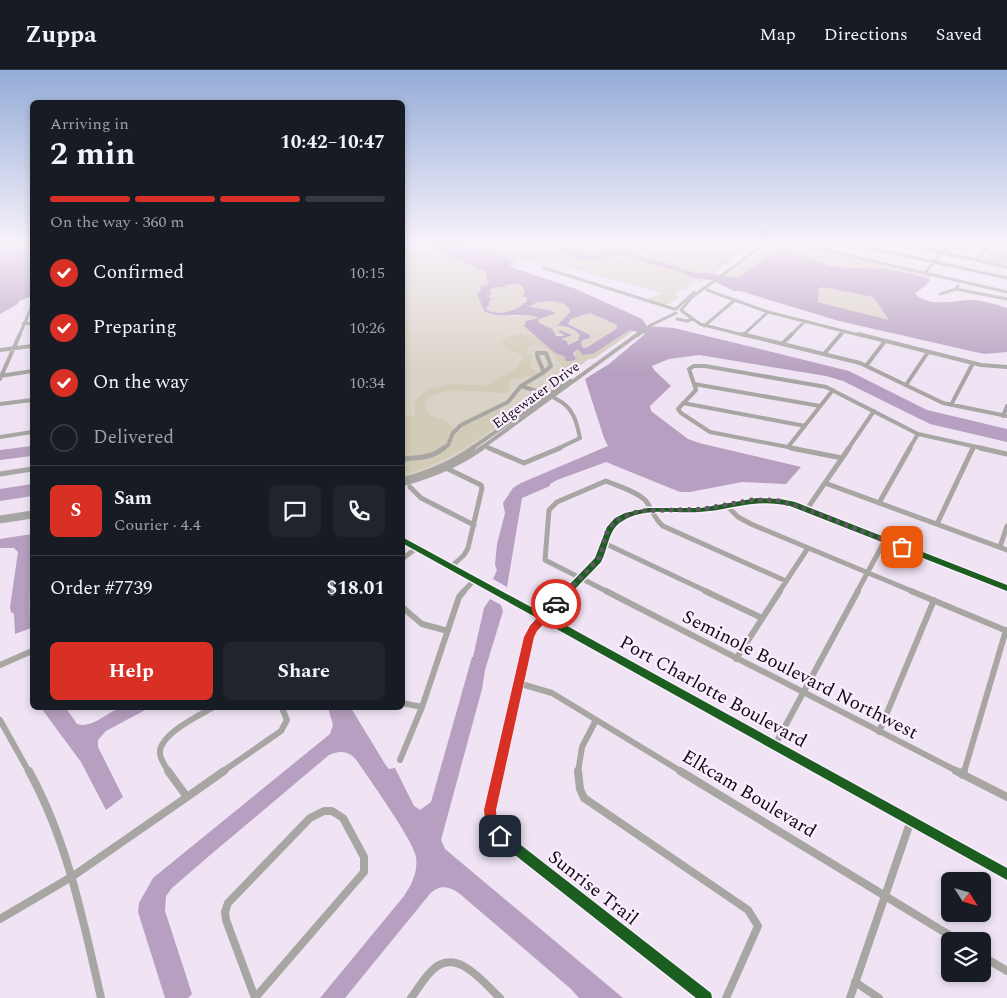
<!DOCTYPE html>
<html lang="en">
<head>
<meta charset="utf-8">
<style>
	:root { --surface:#171b24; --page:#20242c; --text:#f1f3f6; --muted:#9ea1a6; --line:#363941; --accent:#d93025 }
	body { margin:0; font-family:Spectral,serif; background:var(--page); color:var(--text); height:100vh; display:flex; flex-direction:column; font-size:19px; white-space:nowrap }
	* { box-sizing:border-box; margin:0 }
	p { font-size:16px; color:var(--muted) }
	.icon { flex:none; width:28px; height:28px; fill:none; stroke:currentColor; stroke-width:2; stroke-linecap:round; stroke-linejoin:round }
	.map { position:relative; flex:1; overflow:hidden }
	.drawer { position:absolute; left:30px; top:30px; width:375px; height:610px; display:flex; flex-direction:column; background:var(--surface); border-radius:8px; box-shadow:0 2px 8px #0003 }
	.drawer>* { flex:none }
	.needle { width:32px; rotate:127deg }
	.buttons { position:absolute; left:941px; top:802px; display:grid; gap:10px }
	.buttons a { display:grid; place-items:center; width:50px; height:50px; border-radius:8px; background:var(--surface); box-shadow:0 2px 8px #0003; font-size:25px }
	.pin { position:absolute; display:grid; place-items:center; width:42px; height:42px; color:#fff; margin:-21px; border-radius:10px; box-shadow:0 2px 8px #0006 }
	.courier { position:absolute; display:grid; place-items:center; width:50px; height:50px; margin:-25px; border:4px solid #d93025; border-radius:50%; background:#fff; color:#222; box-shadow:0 1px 6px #0007 }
	.headline em { font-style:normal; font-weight:700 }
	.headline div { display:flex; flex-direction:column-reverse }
	.headline { display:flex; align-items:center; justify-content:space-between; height:85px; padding:0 20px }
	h1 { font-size:32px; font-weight:700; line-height:38px }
	.bar { display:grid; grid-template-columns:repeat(4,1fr); gap:8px 5px; align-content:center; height:60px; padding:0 20px }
	.bar i { height:6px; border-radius:4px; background:var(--line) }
	.bar .current { background:var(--accent) }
	.bar p { grid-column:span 4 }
	.line { display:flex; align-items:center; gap:12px; padding:0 20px; border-top:1px solid var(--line) }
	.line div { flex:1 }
	.round { display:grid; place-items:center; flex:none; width:52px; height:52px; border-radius:8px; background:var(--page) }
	ol { padding:0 20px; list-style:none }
	li { display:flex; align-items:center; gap:15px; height:55px }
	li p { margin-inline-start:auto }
	li .icon { padding:5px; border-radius:50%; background:var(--accent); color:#fff; stroke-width:4 }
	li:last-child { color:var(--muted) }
	li i { width:28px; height:28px; border:2px solid var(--line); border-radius:50% }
	.cta { display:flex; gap:10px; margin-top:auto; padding:10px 20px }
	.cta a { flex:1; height:58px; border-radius:8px; background:var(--accent); color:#fff; font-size:20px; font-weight:700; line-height:58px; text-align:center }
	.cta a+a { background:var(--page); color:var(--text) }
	header { display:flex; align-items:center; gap:30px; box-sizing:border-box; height:70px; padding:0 25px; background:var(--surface); border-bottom:1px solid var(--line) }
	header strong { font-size:24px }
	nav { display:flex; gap:28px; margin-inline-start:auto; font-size:18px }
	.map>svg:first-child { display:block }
</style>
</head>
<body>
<header>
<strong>Zuppa</strong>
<nav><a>Map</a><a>Directions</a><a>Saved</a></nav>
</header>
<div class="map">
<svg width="1007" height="928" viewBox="0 0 1007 928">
	<rect width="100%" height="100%" fill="#efe3f4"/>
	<path fill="#d9d2c6" d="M403,174L424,175L486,202L488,215L480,216L477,224L484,241L509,246L533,245L540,248L526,251L524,254L535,266L511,265L504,268L522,277L546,269L578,302L453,389L427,401L403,408Z
		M470,174H563L562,181L587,190L628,186L680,201L690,207L707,210L701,212L693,210L694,214L688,216V219L674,222L678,223L676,226L680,227C666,237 660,236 643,231L662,223L557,194L524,190L511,197L510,194L516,189L514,188L489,182L483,178L469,176Z
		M572,174H676L717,184L718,180L722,182L721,176L713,177L704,174H735C734,187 719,187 713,201L715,204C704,203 694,204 684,201C666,195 651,185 633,182C613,179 595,189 575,181Z
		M770,174H791L931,206L929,208L888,199L834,197L779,179L738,208L725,207Z
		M511,214L523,217V219L526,222L523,227H527V231C517,241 500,246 487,240L486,238L489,236V232L492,230L487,227L490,225L489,221L494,217H506L504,216Z
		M823,217L873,227L890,251L817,232L818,218Z
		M537,232H559L567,235L570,242L557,257C566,256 577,258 580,266L579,270L568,275L567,271L562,269L571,266V264L558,261L565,266L555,265L552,259L538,252L539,249L556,243L552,240L529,237Z
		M590,243L617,255L616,259L586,278L582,277L581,273L583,270L588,269L590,265L568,254L571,249Z"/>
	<path fill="#d2cbb8" d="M735,174H752L740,184L732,187L729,192L715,201V204L713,201C720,186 734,187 735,174Z
		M993,174L1007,175V195L983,190Z
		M630,260H635L595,288L587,290L569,305C559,293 543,263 526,279L533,287L529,295L537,302L532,306L512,309L509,314V319L505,323C483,324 437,312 424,334C430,346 429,344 441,349C447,351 452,358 458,361L462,359L463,355C479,346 493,332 511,344L507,349C474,372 443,395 403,405V346H415V331L427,319L453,314L487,316L518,297L524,286L508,280L502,274L504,268C516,262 531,263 542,270C550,276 553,283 564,286L565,290L572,291L575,289L574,281L579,280L586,285L593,284Z"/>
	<path fill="#b69fc0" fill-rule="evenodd" d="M0,174H32V226L19,231L18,234L0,244Z
		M421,174H470V176L483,178L489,182L504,185L508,188L517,189L510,194L511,197L576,219L642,249L647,256L674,258L849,301L927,340L1007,359V372L930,354L843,311L826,306L699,285L669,289L652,296L654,300L671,316L650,336L651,341L688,369L699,373L801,397L786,414L742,412L690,422H680L606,392L557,410L550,414V416L522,428L507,517L493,509L497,500L495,495L497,474L505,443L503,433L513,418L521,413L608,376L604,368L585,309L609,294L645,264L630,260L593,284L583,285L579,280H576L573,283L576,289L572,291H566L564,286L555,283L524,256L526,251L539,248C522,241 502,250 484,241L477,224L481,219L480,216L488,215L486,202ZM511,214L520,215L524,218L523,219L525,223L522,227H527V231C517,241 500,246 487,240L486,238L489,236V231L493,230L488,227L491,224L489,221C496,214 500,218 506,218L504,216ZM537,232C548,232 567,228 570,242L557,256C565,256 576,258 580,266L578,268L579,270L568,275L567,271L562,269L572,265L560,260L558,261L565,266H556L552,259L538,252L539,249L556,243L550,240L529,237ZM590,243L617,255L616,259L586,278L582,277L581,273L583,270L590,268V265L568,254L571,249Z
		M563,174H572L575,181L592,185L620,181L635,183L695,203H706L738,208L779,179L834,197L888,199L929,208L930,211L915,224C931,238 953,230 972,230C985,231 996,234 1007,238V282L984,284L839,251L740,221H734L711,210L690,207L680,201L656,196L636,188L624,185L587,190L579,189L562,181ZM823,217L873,227L889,250L817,232L819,225L818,219Z
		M32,376V386L0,390V380Z
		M32,414V426L0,431V419Z
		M32,464C33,495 27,527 31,558L15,564L14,544L11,542L10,537L18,482L14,478H0V469Z
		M490,529L501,535L503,541L485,600L482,619L441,770L445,779L623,928H579L571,919L460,824C449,816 439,814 429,825L345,928H320L404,826C412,814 418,802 416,787C415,773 368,707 357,691C350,681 340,680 329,685L209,786L172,818L166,826L165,841L192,924L188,928H165L138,842L139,833L153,808L330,664L333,655L328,638H351L385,694L389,699L395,698L414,736L420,740L431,732L472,587H473L484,538Z
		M41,638H66L77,654C93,659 106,642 121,638C129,635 140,637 149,638L106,661L98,670V677L123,727L106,740L81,692Z"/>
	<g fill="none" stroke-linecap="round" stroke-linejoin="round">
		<path stroke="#a8a6a2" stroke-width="3" d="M799,174L1007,222
			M853,174L1007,208
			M904,174L1007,197
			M977,190L989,174
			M544,198L674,239
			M925,203L949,174
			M956,219L1007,229
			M707,220L768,242L863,266
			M940,224L956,219L958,216
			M676,239L694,222
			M681,240L692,227L765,174
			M682,241L700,254L747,266
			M677,249L687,251L693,249
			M23,254L32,253
			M704,256L735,230
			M743,265L768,242
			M19,266L32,236
			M637,266L651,255L676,243
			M790,266L805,251
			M840,266L844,261"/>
		<path stroke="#a8a6a2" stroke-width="4" d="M742,264L860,293L943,333L1007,346
			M858,264L981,295L1007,297
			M782,274L792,264
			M0,280L32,276
			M824,284L841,264
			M866,296L885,271
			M0,306L32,301
			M0,309L20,264
			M694,314L820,336
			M906,315L928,282
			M521,316L544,302L551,296L546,283H537C537,291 543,295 543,303
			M683,333L805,356
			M0,334L32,330
			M951,335L973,293
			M1003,346L1007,336
			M0,367L32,362
			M484,376L492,379
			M788,377L833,320
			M443,379L448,375L453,363L461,355L508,332L521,316C538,322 565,327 573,345C577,352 578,360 580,368L557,379
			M471,379L570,310
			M480,379L638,264
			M798,379L710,362L681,343L678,339L696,320L689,299L694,296H705L826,317L918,364L986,379
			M848,379L874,341
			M909,379L918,364
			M972,379L973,377"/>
		<path stroke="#a8a6a2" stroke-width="5" d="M489,378L524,393L560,378
			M791,378L842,388
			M980,378L1007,384
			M402,389C418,388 431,388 444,378
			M448,399L481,415L482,418L468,478L464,485L452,496
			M0,404L32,399
			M402,410C428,403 451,394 473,378
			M825,413L1007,480
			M402,414C431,406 457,396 482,378
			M410,417L421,428L474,455
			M879,433L910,378
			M726,435L738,447L751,454L914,522
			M807,439L849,378
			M0,448L32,443
			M0,451L32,446
			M937,454L973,378
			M402,469L498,522
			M604,473L708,522
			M1000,477L1007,456
			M402,489L418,477
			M463,522L475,509
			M567,522C577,512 590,501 599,489C607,477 604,461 616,452C641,432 673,443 701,440C734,437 758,426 792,434L1007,518
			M608,522L545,490L549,440L557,432L606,411C618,416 636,421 645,430C652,438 654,449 663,456L786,511
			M779,522L808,478
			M857,522L885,470"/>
		<path stroke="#a8a6a2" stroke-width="6" d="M496,521L823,702
			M606,521L959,702
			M705,521L762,548
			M911,521L1007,561
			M402,537L422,554L448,561
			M736,589L780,521
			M0,595L32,581
			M518,613L552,623L682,702
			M402,633L422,637
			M0,650L29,702
			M879,662L934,530
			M775,675L858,521
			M400,690L422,637L459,527L464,521
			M169,702C166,697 161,691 160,684C158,665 198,646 212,638
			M222,702L281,661L287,650L282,638
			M499,702L529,567L533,558L568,521
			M578,702L582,677L596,650
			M964,702L1006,560"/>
		<path stroke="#a8a6a2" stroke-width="8" d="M29,701C68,772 83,850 101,928
			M168,701L187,727L224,701
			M499,701L490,740L491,754L500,766L706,928
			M578,701L580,719L584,728L748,840L758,856L726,928
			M680,701L959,871
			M821,701L1007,804
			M956,701L1007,727
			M963,705L964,701
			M324,741H332L343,748L364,787V802L255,928L226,850L225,842L228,833L310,748Z
			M0,849L73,806L187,727
			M982,886L1007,901
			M855,912L879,928
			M411,928C419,918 425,905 436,897C459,880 484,913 500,928
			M850,928L911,750"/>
		<g stroke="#faeeff" stroke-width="3">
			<path id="cycleway" d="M757,428L780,429L795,432L1007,515V521L790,436C754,428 733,440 699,442C673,444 644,436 621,452C608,460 608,479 601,492L549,546L1007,798V810L544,552L536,560L533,567L495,740L496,752L504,762L711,923L712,928H696L496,770C487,757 486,756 485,740L525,567L530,556L537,548L402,473V467L542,543L595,488L607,457L615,448L625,443L648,438H701Z"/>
		</g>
		<use href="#cycleway" fill="#1b5e20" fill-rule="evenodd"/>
	</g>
	<linearGradient id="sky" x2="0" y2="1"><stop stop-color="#94acd8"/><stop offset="0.57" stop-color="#f8f2fa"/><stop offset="1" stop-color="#f8f2fa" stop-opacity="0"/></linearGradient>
	<rect width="1007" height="304" fill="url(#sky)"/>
	<path fill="#d93025" d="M556,531L560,534L559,537L537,561L534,567L496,740L497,752L506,766L504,770L500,772C487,766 485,752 484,740L524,567L530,556L553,532Z"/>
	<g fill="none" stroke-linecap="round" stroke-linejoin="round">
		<path stroke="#5f5762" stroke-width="5" stroke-dasharray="0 9" d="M556,534L600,487L606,464L611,456L621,448L639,441L703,439L752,430H775L798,436L902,477"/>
	</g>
	<g text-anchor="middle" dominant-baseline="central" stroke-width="4.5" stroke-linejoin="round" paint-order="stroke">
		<g font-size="14" fill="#120b14" stroke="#faeeff">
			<text transform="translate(536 325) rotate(-36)">Edgewater Drive</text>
		</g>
		<g font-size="19" fill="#120b14" stroke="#faeeff">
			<text transform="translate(800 605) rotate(27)">Seminole Boulevard Northwest</text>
			<text transform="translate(713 622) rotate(29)">Port Charlotte Boulevard</text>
			<text transform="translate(749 724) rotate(31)">Elkcam Boulevard</text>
			<text transform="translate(593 818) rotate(38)">Sunrise Trail</text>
		</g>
	</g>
</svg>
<div class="buttons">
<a><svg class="needle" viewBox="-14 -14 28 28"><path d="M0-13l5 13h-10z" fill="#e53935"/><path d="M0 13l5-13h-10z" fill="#9ea1a6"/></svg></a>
<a><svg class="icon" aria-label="layers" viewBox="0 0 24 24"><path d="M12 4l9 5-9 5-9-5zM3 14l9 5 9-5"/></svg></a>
</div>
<div class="pin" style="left:902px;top:477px;background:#ea580c"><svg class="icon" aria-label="bag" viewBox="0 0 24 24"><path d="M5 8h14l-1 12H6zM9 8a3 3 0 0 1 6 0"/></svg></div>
<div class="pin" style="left:500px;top:766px;background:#1f2937"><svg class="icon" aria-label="home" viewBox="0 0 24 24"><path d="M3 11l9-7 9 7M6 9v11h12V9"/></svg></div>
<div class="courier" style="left:556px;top:534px"><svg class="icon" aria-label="car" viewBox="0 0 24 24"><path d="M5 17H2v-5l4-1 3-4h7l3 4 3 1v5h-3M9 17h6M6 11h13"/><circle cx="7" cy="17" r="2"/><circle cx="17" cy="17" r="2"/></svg></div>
<section class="drawer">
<div class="headline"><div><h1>2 min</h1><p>Arriving in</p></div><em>10:42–10:47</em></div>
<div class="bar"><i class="current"></i><i class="current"></i><i class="current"></i><i></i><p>On the way · 360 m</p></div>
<ol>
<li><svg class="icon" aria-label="check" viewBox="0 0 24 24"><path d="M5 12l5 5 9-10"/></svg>Confirmed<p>10:15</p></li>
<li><svg class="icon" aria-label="check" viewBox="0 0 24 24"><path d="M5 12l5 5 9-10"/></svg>Preparing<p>10:26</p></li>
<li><svg class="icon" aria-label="check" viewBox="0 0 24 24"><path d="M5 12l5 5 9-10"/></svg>On the way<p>10:34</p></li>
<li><i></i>Delivered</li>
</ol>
<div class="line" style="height:90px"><b class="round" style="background:var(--accent);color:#fff">S</b><div><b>Sam</b><p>Courier · 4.4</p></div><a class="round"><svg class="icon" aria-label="chat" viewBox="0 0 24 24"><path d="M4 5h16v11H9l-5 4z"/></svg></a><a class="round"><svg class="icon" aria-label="phone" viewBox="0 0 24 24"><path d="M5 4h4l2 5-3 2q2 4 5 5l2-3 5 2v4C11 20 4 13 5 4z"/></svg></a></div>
<div class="line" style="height:65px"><div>Order #7739</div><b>$18.01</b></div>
<div class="cta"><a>Help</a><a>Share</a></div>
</section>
</div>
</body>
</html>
